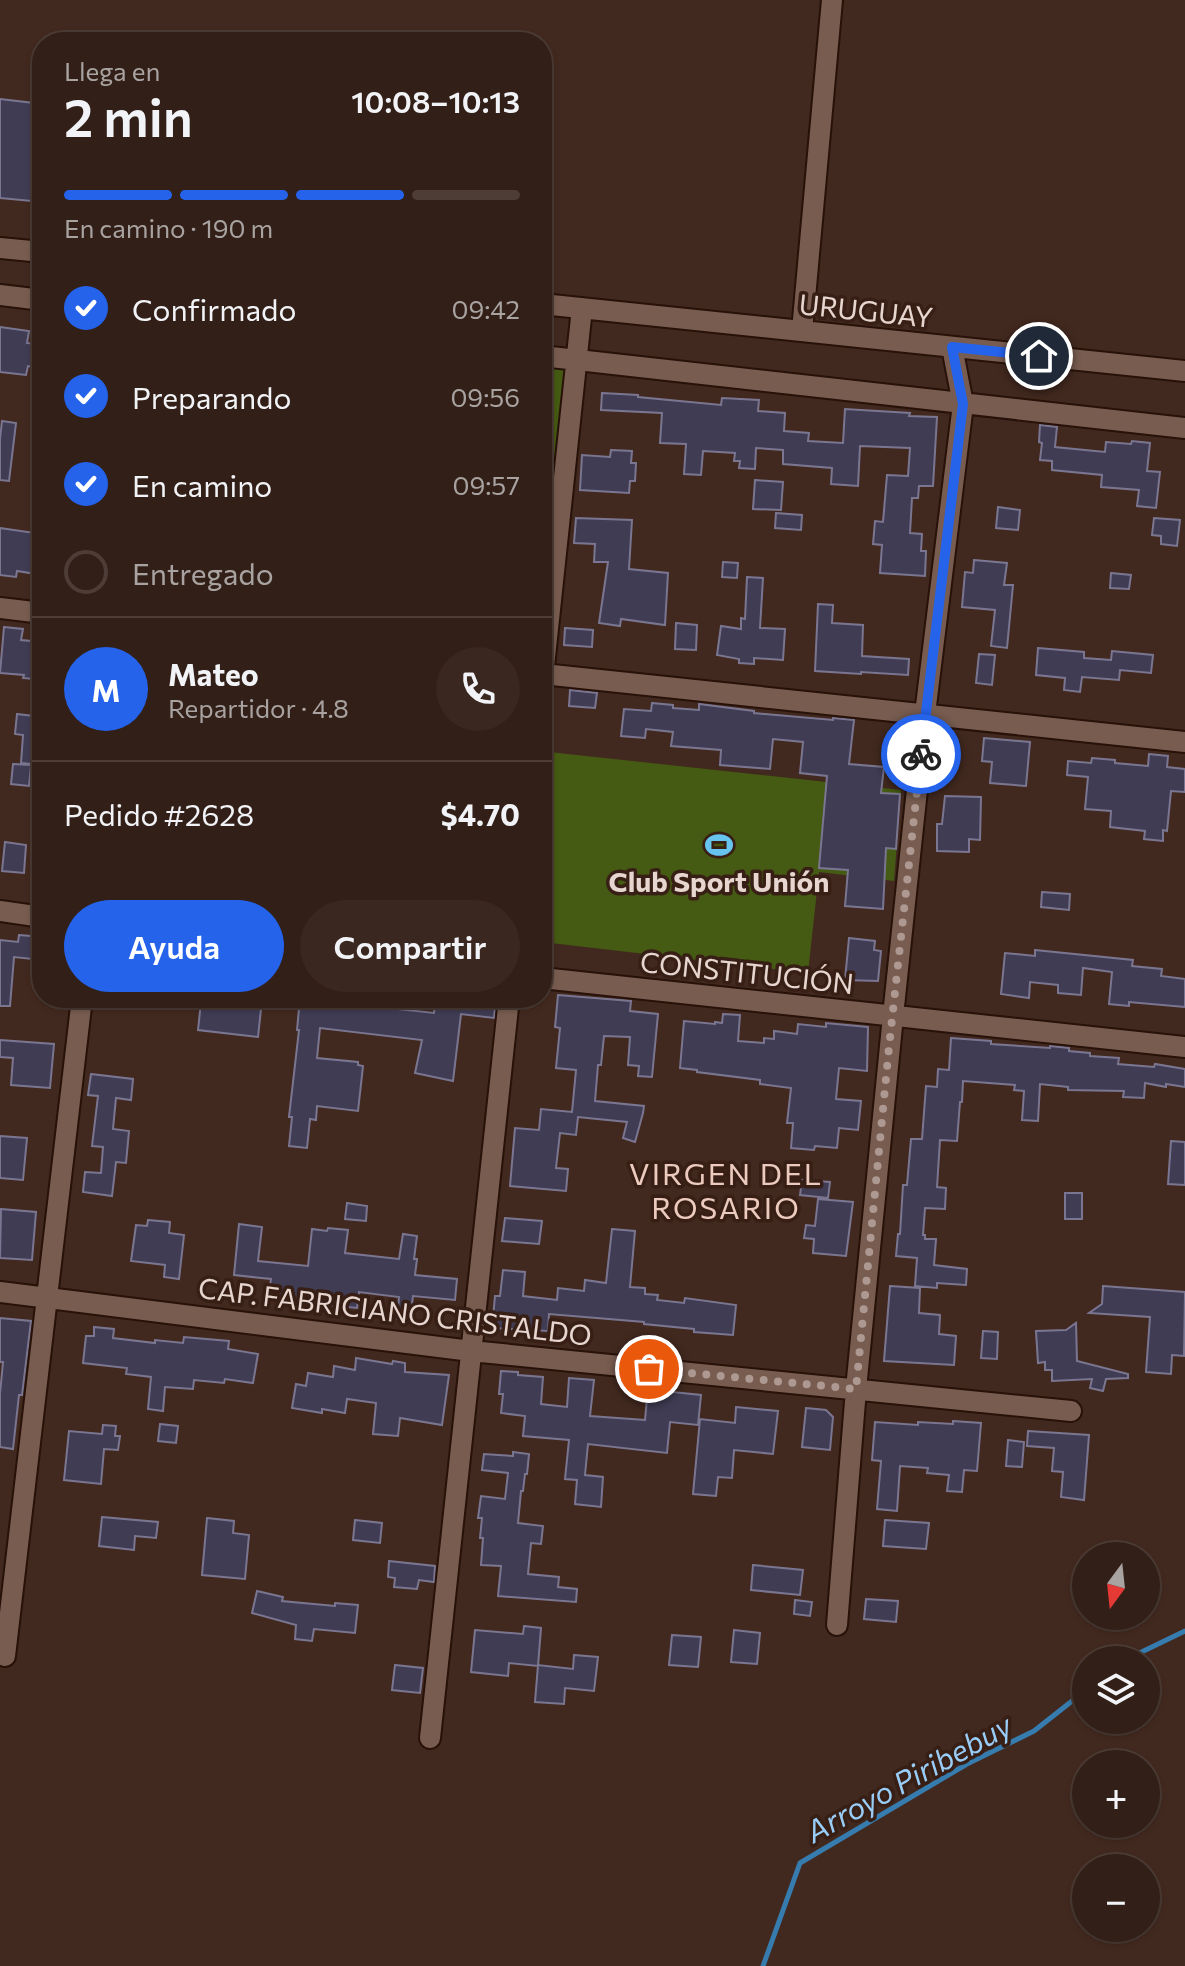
<!DOCTYPE html>
<html lang="es">
<head>
<meta charset="utf-8">
<style>
	:root { --surface:#321f17; --page:#3a2720; --text:#f1f3f6; --muted:#a8a2a1; --line:#4d3d36; --accent:#2563eb }
	body { margin:0; font-family:Commissioner,sans-serif; background:var(--page); color:var(--text); height:100vh; display:flex; flex-direction:column; font-size:30px; white-space:nowrap }
	* { box-sizing:border-box; margin:0 }
	p { font-size:26px; color:var(--muted) }
	.icon { flex:none; width:44px; height:44px; fill:none; stroke:currentColor; stroke-width:2; stroke-linecap:round; stroke-linejoin:round }
	.map { position:relative; flex:1; overflow:hidden }
	.details { position:absolute; left:32px; top:32px; width:520px; height:976px; display:flex; flex-direction:column; background:var(--surface); border-radius:32px; box-shadow:0 2px 6px #0004,0 0 0 2px var(--line) }
	.details>* { flex:none }
	.needle { width:52px; rotate:195deg }
	.buttons { position:absolute; left:1072px; top:1542px; display:grid; gap:16px }
	.buttons a { display:grid; place-items:center; width:88px; height:88px; border-radius:50%; background:var(--surface); box-shadow:0 2px 6px #0004,0 0 0 2px var(--line); font-size:40px }
	.pin { position:absolute; display:grid; place-items:center; width:68px; height:68px; color:#fff; margin:-34px; border:4px solid #fff; border-radius:50%; box-shadow:0 2px 8px #0007 }
	.courier { position:absolute; display:grid; place-items:center; width:80px; height:80px; margin:-40px; border:6px solid #2563eb; border-radius:50%; background:#fff; color:#222; box-shadow:0 2px 10px #0007 }
	.headline em { font-style:normal; font-weight:600 }
	.headline div { display:flex; flex-direction:column-reverse }
	.headline { display:flex; align-items:center; justify-content:space-between; height:136px; padding:0 32px }
	h1 { font-size:52px; font-weight:600; line-height:60px }
	.bar { display:grid; grid-template-columns:repeat(4,1fr); gap:12px 8px; align-content:center; height:96px; padding:0 32px }
	.bar i { height:10px; border-radius:6px; background:var(--line) }
	.bar .selected { background:var(--accent) }
	.bar p { grid-column:span 4 }
	.line { display:flex; align-items:center; gap:20px; padding:0 32px; border-top:2px solid var(--line) }
	.line div { flex:1 }
	.round { display:grid; place-items:center; flex:none; width:84px; height:84px; border-radius:42px; background:var(--page) }
	ol { padding:0 32px; list-style:none }
	li { display:flex; align-items:center; gap:24px; height:88px }
	li p { margin-inline-start:auto }
	li .icon { padding:8px; border-radius:50%; background:var(--accent); color:#fff; stroke-width:4 }
	li:last-child { color:var(--muted) }
	li i { width:44px; height:44px; border:4px solid var(--line); border-radius:50% }
	.action { display:flex; gap:16px; margin-top:auto; padding:16px 32px }
	.action a { flex:1; height:92px; border-radius:48px; background:var(--accent); color:#fff; font-size:32px; font-weight:600; line-height:92px; text-align:center }
	.action a+a { background:var(--page); color:var(--text) }
	.map>svg:first-child { display:block }
</style>
</head>
<body>
<div class="map">
<svg width="1185" height="1966" viewBox="0 0 1185 1966">
	<rect width="100%" height="100%" fill="#42291f"/>
	<path fill="#455a12" d="M542,356L577,360L542,623Z
		M549,752L901,790L894,881L819,872L808,973L542,942V819Z"/>
	<g fill="none" stroke-linecap="round" stroke-linejoin="round">
		<path stroke="#367caf" stroke-width="5" d="M1125,1660L1185,1631
			M763,1966L800,1863L967,1764L1034,1731L1086,1690"/>
	</g>
	<path fill="#403c54" stroke="#7a7691" stroke-width="2" d="M0,99L42,104V202L0,198Z
		M0,327L29,331L27,343L42,345V368L28,366L26,375L0,372Z
		M602,393L638,395V397L721,405L722,398L759,400L758,411L785,413L784,431L809,433L808,441L843,443L845,409L910,413L909,416L937,417L933,486H919L918,498H912L910,533L922,534L921,551H926L925,576L880,573L882,545L873,544L875,521L883,522L887,475L908,476L910,448L860,446L858,486L831,484L832,468L783,464V450L756,448L755,469L739,468L740,461H734L735,453L703,451L701,475L684,474L686,444L660,443L662,413L601,410Z
		M2,421L16,423L9,481L0,480V439Z
		M1040,425L1057,427L1055,447L1105,452L1106,442L1131,444L1132,441L1150,443L1147,471L1160,472L1156,508L1137,506L1139,490L1101,487L1102,475L1052,470V461L1040,460L1042,443L1039,442Z
		M611,450L632,451L631,463H636L635,481H630L629,493L580,490L582,455L610,457Z
		M755,480L783,482L781,510L753,509Z
		M998,507L1020,510L1018,530L996,528Z
		M776,513L802,515L801,530L775,528Z
		M576,518L632,520L629,569L668,573L665,625L621,619L620,626L599,623L608,562H594L595,544L574,543Z
		M1154,518L1180,520L1177,546L1161,544V536L1152,535Z
		M0,528L42,534V575L17,571L16,577L0,575Z
		M974,560L1007,563L1004,585H1013L1007,648L991,646L995,610L962,607L965,572L973,573Z
		M723,562L738,563L737,578L722,577Z
		M1111,573L1131,575L1129,589L1110,588Z
		M747,577L763,578L760,628L785,629L783,660L754,658V664L739,663V659L717,655L721,626L741,629V618L745,619Z
		M818,604L833,605L832,623L863,625L862,656L909,659L908,675L861,672V674L815,671Z
		M676,623L697,625L696,650L675,649Z
		M4,627L23,629L21,640L42,642V680L23,678L24,675L0,673Z
		M565,628L593,630L592,647L564,645Z
		M1038,648L1084,652V658L1111,660L1112,651L1153,655L1151,673L1120,670L1119,680L1082,677L1080,692L1064,690L1065,678L1036,675Z
		M979,654L995,655L992,685L976,683Z
		M570,690L597,693L595,708L569,706Z
		M652,703L673,705V708L699,710V704L754,711V713L833,720V718L854,720L849,764L884,767L881,793L900,794L896,849L886,848L883,909L845,906L848,870L819,868L827,776L800,773L803,742L773,739L770,769L720,765L721,750L671,746L673,732L646,729L645,738L621,736L624,709L651,711Z
		M17,714L42,717V765L21,763L23,735L15,734Z
		M984,738L1030,742L1026,786L990,783L992,762L982,761Z
		M1149,754L1168,756L1167,767L1185,769V792L1171,791L1167,831L1163,830V841L1144,839L1145,831L1110,827L1111,811L1085,809L1088,777L1067,775L1068,761L1091,763L1092,758L1115,760V763L1148,766Z
		M13,764L31,765L29,786L11,784Z
		M945,796L981,797L980,840L969,839V852L937,851V824H942Z
		M5,842L26,845L24,873L2,871Z
		M1042,892L1070,894L1069,910L1041,907Z
		M19,935L42,937V960L14,957L10,1006H0V940L18,942Z
		M849,938L875,941L874,950L881,951L878,981L845,980Z
		M1035,950L1133,960L1132,966L1162,969L1161,976L1185,979V1007L1129,1002V1006L1109,1004L1112,972L1083,968L1081,995L1058,993V985L1030,982L1029,998L1001,994L1005,953L1035,956Z
		M558,995L631,1001L630,1011L658,1014L652,1077L638,1076L639,1066L628,1065L630,1037L604,1036L601,1065H598L595,1101L644,1106L643,1113L635,1142L623,1138L627,1122L578,1117L576,1135L560,1133L556,1168L568,1169L566,1191L510,1186L515,1128L539,1130L541,1109L572,1112L576,1070L556,1068L560,1028L555,1027Z
		M300,998H323L322,1001L434,1013L436,998H496L494,1018L461,1014L453,1081L415,1073L422,1040L320,1028L317,1058L358,1062V1065L363,1066L358,1111L317,1106L316,1120L310,1119L307,1148L289,1146L292,1117H289L299,1030H297Z
		M201,1002L261,1009L258,1037L198,1030Z
		M723,1014L740,1015L738,1041L764,1043V1038L774,1039V1031L797,1034L798,1024L826,1027V1023L868,1027L867,1071L839,1068L836,1099L861,1101L858,1130L839,1128L837,1148L815,1146L814,1150L791,1148L793,1123H787L791,1088L760,1084V1080L697,1072V1070L680,1068L684,1021L715,1024V1022L722,1023Z
		M951,1038L991,1041V1044L1050,1048V1046L1069,1048V1051L1090,1053V1056L1119,1058L1118,1064L1154,1067L1155,1064L1185,1069V1087L1166,1084V1087L1145,1083L1144,1098L1123,1097L1124,1091L1068,1090V1087L1040,1084L1038,1121L1022,1120L1024,1091L1014,1090L1015,1085L963,1081L962,1102H960L957,1141L940,1140L937,1187L946,1188L945,1209L925,1208L923,1235H925V1239H936L934,1265L967,1269L966,1285L937,1283V1288L915,1286L917,1258L896,1256L898,1234H900L903,1185H907L911,1139H922L926,1086L937,1087L938,1069L949,1070Z
		M0,1040L54,1044L50,1088L11,1085L13,1058L0,1057Z
		M91,1074L133,1079L131,1100L116,1098L113,1129L129,1131L126,1163L116,1162L112,1196L83,1192L85,1172L101,1173L103,1147L92,1146L98,1096L88,1095Z
		M0,1136L27,1138L23,1180L0,1178Z
		M1171,1141L1185,1142V1185L1168,1184Z
		M802,1180L830,1182L828,1198L800,1195Z
		M1065,1193H1082V1219H1065Z
		M818,1199L853,1202L846,1256L813,1253L814,1239L804,1238L806,1225L815,1226Z
		M347,1203L367,1206L366,1221L345,1219Z
		M1,1209L36,1212L32,1260L0,1258Z
		M505,1218L542,1221L539,1244L502,1241Z
		M148,1220L170,1222L169,1233L184,1235L179,1279L164,1277L165,1265L131,1261L136,1225L147,1226Z
		M239,1224L262,1227L258,1261L308,1266L312,1229L327,1231L328,1228L348,1230L345,1253L399,1259L403,1234L417,1236L414,1259H417L415,1275L457,1279L455,1300L413,1296L410,1320L397,1319L399,1297L359,1292L357,1308L268,1299L271,1279L234,1275Z
		M612,1229L635,1231L630,1287L645,1288V1294L658,1295L657,1300L684,1303L685,1298L736,1305L733,1335L694,1332V1329L644,1324V1322L549,1314L548,1331L492,1328L495,1296H500L503,1270L525,1272L523,1296L557,1300L558,1288L584,1291L585,1280L606,1283Z
		M890,1286L920,1288L919,1313L940,1315L939,1334L956,1336L954,1365L884,1361Z
		M1103,1286L1185,1292L1184,1356L1172,1355L1171,1374L1146,1372L1150,1317L1089,1313L1102,1304Z
		M0,1318L31,1321L22,1395H19L13,1449L0,1447V1394L3,1362H0Z
		M1076,1323L1077,1361L1128,1374V1378L1106,1379L1103,1391L1090,1388L1092,1379L1052,1381V1370H1045V1362L1038,1363L1036,1331L1066,1330Z
		M94,1327L114,1329L113,1338L155,1343V1340L183,1343L184,1337L229,1341L228,1349L258,1354L253,1383L225,1379L224,1383L194,1380L193,1389L165,1387L163,1411L148,1409L151,1377L126,1374L127,1368L83,1363L86,1336H94Z
		M983,1331L998,1332L997,1359L981,1358Z
		M356,1358L392,1364L393,1361L405,1363V1372L449,1375L442,1425L400,1418L398,1436L373,1434L376,1403L347,1399L345,1413L322,1409V1413L292,1408L296,1384L306,1386L308,1373L333,1377L334,1366L355,1370Z
		M501,1371L518,1372V1375L543,1377L541,1404L567,1407L569,1378L594,1380L590,1416L645,1420L648,1387L673,1389L672,1392L701,1395L698,1425L670,1422L667,1453L588,1444L585,1475L603,1477L601,1507L575,1504L577,1480L565,1479L569,1440L523,1436L525,1416L501,1413L503,1394H499Z
		M736,1407L778,1411L773,1454L734,1450L732,1478L718,1477L716,1496L693,1494L700,1419L735,1423Z
		M806,1408L826,1410L833,1417L830,1450L802,1447Z
		M953,1421L981,1423L977,1471L964,1470L962,1492L947,1491L949,1475L927,1473L928,1468L900,1466L897,1511L877,1509L881,1461L872,1460L875,1422L918,1425V1422L953,1424Z
		M160,1424L178,1426L176,1443L158,1441Z
		M103,1425L116,1426L115,1436H120L118,1450L104,1449L101,1484L64,1480L69,1431L102,1434Z
		M1028,1431L1089,1435L1084,1500L1061,1497L1063,1472L1052,1471L1054,1448L1027,1446Z
		M1008,1440L1024,1442L1022,1467L1006,1466Z
		M513,1452L529,1454L527,1474H525L523,1491H521L518,1523L543,1526L541,1544L531,1543L528,1574L559,1577L558,1587L577,1589L576,1602L498,1596L501,1566L481,1565L483,1538H480L482,1518H478L481,1496L505,1499L508,1473L482,1470L484,1454L513,1456Z
		M102,1517L158,1522L156,1538L135,1536L134,1550L99,1546Z
		M207,1518L234,1521L233,1533L249,1535L245,1579L202,1575Z
		M355,1520L382,1523L380,1543L353,1540Z
		M885,1520L929,1523L926,1549L883,1546Z
		M389,1561L435,1566L434,1582L419,1580L417,1589L394,1587L395,1578L388,1577Z
		M753,1565L803,1570L800,1595L751,1590Z
		M257,1591L283,1597L282,1601L335,1606V1603L358,1605L355,1633L314,1629L312,1641L295,1639L296,1625L252,1613Z
		M866,1599L898,1601L896,1622L864,1619Z
		M795,1600L812,1602L810,1616L794,1614Z
		M524,1626L541,1628L538,1666L509,1663L508,1676L471,1672L475,1630L523,1634Z
		M734,1630L760,1633L757,1664L731,1662Z
		M672,1635L701,1637L698,1667L669,1665Z
		M574,1655L598,1657L594,1691L565,1688L564,1704L535,1702L538,1665L573,1669Z
		M395,1665L423,1668L420,1693L392,1690Z"/>
	<g fill="none" stroke-linecap="round" stroke-linejoin="round">
		<g stroke="#271108" stroke-width="24">
			<path id="street" d="M0,248L42,252
				M0,295L42,300
				M542,304L1185,371
				M802,331L832,0
				M542,356L1185,428
				M0,608L42,613
				M543,674L1185,742
				M542,685L582,308
				M0,911L42,917
				M542,978L1185,1047
				M0,1292L471,1351L1071,1411
				M837,1625L856,1389L893,1016L925,714L963,404L952,347
				M5,1656L82,998
				M430,1738L509,998"/>
		</g>
		<use href="#street" stroke="#785c50" stroke-width="20"/>
	</g>
	<g fill="none" stroke-linecap="round" stroke-linejoin="round">
		<path stroke="#ad9991" stroke-width="8" stroke-dasharray="0 14.4" d="M649,1369L856,1389L889,1047L921,754"/>
		<path stroke="#2563eb" stroke-width="10" d="M921,754L963,404L952,347L1039,356"/>
	</g>
	<defs>
		<g id="stadium-bare" transform="scale(2.16)"><path d="M0-5a6.5 5 0 1 0 0 10a6.5 5 0 1 0 0-10ZM-3.5-1.8h7v3.6h-7Z" fill="#66c4ef" stroke="#371f15" stroke-width="2.5" paint-order="stroke"/></g>
	</defs>
	<g fill-rule="evenodd">
		<use href="#stadium-bare" x="719" y="845"/>
	</g>
	<g text-anchor="middle" dominant-baseline="central" stroke-width="7" stroke-linejoin="round" paint-order="stroke">
		<g font-size="28" fill="#e7d6cf" stroke="#371f15">
			<text transform="translate(866 310) rotate(6)">URUGUAY</text>
			<text transform="translate(747 972) rotate(6)">CONSTITUCIÓN</text>
			<text transform="translate(395 1311) rotate(7)">CAP. FABRICIANO CRISTALDO</text>
		</g>
		<g font-size="28" font-weight="bold" fill="#e7d6cf" stroke="#371f15">
			<text x="719" y="881">Club Sport Unión</text>
		</g>
		<g font-size="30" letter-spacing="2" fill="#eccbbe" stroke="#371f15">
			<text x="726" y="1172">VIRGEN DEL<tspan x="726" dy="34">ROSARIO</tspan></text>
		</g>
		<g font-size="30" font-style="italic" fill="#99cdf8" stroke="#371f15">
			<text transform="translate(908 1777) rotate(-29)">Arroyo Piribebuy</text>
		</g>
	</g>
</svg>
<div class="buttons">
<a><svg class="needle" viewBox="-14 -14 28 28"><path d="M0-13l5 13h-10z" fill="#e53935"/><path d="M0 13l5-13h-10z" fill="#a8a2a1"/></svg></a>
<a><svg class="icon" aria-label="layers" viewBox="0 0 24 24"><path d="M12 4l9 5-9 5-9-5zM3 14l9 5 9-5"/></svg></a>
<a>+</a>
<a>−</a>
</div>
<div class="pin" style="left:649px;top:1369px;background:#ea580c"><svg class="icon" aria-label="bag" viewBox="0 0 24 24"><path d="M5 8h14l-1 12H6zM9 8a3 3 0 0 1 6 0"/></svg></div>
<div class="pin" style="left:1039px;top:356px;background:#1f2937"><svg class="icon" aria-label="home" viewBox="0 0 24 24"><path d="M3 11l9-7 9 7M6 9v11h12V9"/></svg></div>
<div class="courier" style="left:921px;top:754px"><svg class="icon" aria-label="bike" viewBox="0 0 24 24"><circle cx="6" cy="16" r="4"/><circle cx="18" cy="16" r="4"/><path d="M6 16l4-8h5l3 8M10 8l3 8H6M13 5h3"/></svg></div>
<section class="details">
<div class="headline"><div><h1>2 min</h1><p>Llega en</p></div><em>10:08–10:13</em></div>
<div class="bar"><i class="selected"></i><i class="selected"></i><i class="selected"></i><i></i><p>En camino · 190 m</p></div>
<ol>
<li><svg class="icon" aria-label="check" viewBox="0 0 24 24"><path d="M5 12l5 5 9-10"/></svg>Confirmado<p>09:42</p></li>
<li><svg class="icon" aria-label="check" viewBox="0 0 24 24"><path d="M5 12l5 5 9-10"/></svg>Preparando<p>09:56</p></li>
<li><svg class="icon" aria-label="check" viewBox="0 0 24 24"><path d="M5 12l5 5 9-10"/></svg>En camino<p>09:57</p></li>
<li><i></i>Entregado</li>
</ol>
<div class="line" style="height:144px"><b class="round" style="background:var(--accent);color:#fff">M</b><div><b>Mateo</b><p>Repartidor · 4.8</p></div><a class="round"><svg class="icon" aria-label="phone" viewBox="0 0 24 24"><path d="M5 4h4l2 5-3 2q2 4 5 5l2-3 5 2v4C11 20 4 13 5 4z"/></svg></a></div>
<div class="line" style="height:104px"><div>Pedido #2628</div><b>$4.70</b></div>
<div class="action"><a>Ayuda</a><a>Compartir</a></div>
</section>
</div>
</body>
</html>
